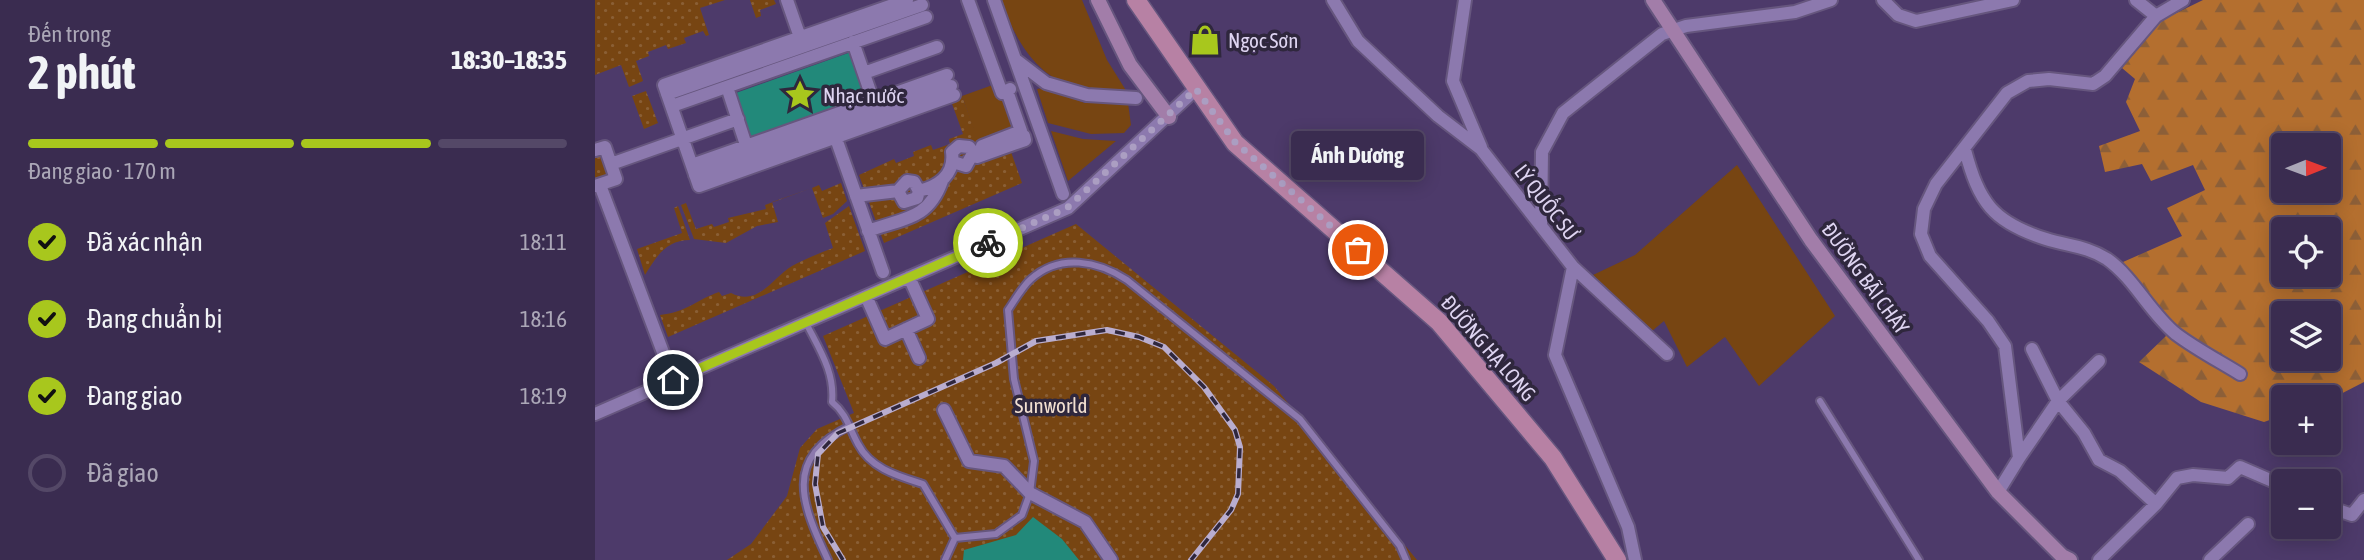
<!DOCTYPE html>
<html lang="vi">
<head>
<meta charset="utf-8">
<style>
	:root { --surface:#3a2c50; --page:#45385a; --text:#f1f3f6; --muted:#aba7b7; --line:#544867; --accent:#a8c71d }
	body { margin:0; font-family:"Asap Condensed",sans-serif; background:var(--page); color:var(--text); height:100vh; display:flex; flex-direction:column; font-size:26px; white-space:nowrap }
	* { box-sizing:border-box; margin:0 }
	p { font-size:23px; color:var(--muted) }
	.icon { flex:none; width:38px; height:38px; fill:none; stroke:currentColor; stroke-width:2; stroke-linecap:round; stroke-linejoin:round }
	.map { position:relative; flex:1; overflow:hidden }
	.panel { display:flex; flex-direction:column; background:var(--surface); width:595px }
	.panel>* { flex:none }
	.needle { width:46px; rotate:89deg }
	.buttons { position:absolute; left:1676px; top:133px; display:grid; gap:14px }
	.buttons a { display:grid; place-items:center; width:70px; height:70px; border-radius:7px; background:var(--surface); box-shadow:0 4px 18px #0003,0 0 0 2px var(--line); font-size:35px }
	.pin { position:absolute; display:grid; place-items:center; width:60px; height:60px; color:#fff; margin:-30px; border:4px solid #fff; border-radius:50%; box-shadow:0 2px 7px #0007 }
	.courier { position:absolute; display:grid; place-items:center; width:70px; height:70px; margin:-35px; border:5px solid #a8c71d; border-radius:50%; background:#fff; color:#222; box-shadow:0 2px 9px #0007 }
	.bubble { position:absolute; height:49px; border-radius:7px; background:var(--surface); box-shadow:0 4px 18px #0003,0 0 0 2px var(--line); font-size:23px; font-weight:700; line-height:49px; text-align:center }
	.overview em { font-style:normal; font-weight:700 }
	.overview div { display:flex; flex-direction:column-reverse }
	.overview { display:flex; align-items:center; justify-content:space-between; height:119px; padding:0 28px }
	h1 { font-size:46px; font-weight:700; line-height:52px }
	.bar { display:grid; grid-template-columns:repeat(4,1fr); gap:10px 7px; align-content:center; height:84px; padding:0 28px }
	.bar i { height:9px; border-radius:5px; background:var(--line) }
	.bar .active { background:var(--accent) }
	.bar p { grid-column:span 4 }
	ol { padding:0 28px; list-style:none }
	li { display:flex; align-items:center; gap:21px; height:77px }
	li p { margin-inline-start:auto }
	li .icon { padding:7px; border-radius:50%; background:var(--accent); color:#111; stroke-width:4 }
	li:last-child { color:var(--muted) }
	li i { width:38px; height:38px; border:4px solid var(--line); border-radius:50% }
	main { display:flex; flex:1; min-height:0 }
	.map>svg:first-child { display:block }
</style>
</head>
<body>
<main>
<section class="panel">
<div class="overview"><div><h1>2 phút</h1><p>Đến trong</p></div><em>18:30–18:35</em></div>
<div class="bar"><i class="active"></i><i class="active"></i><i class="active"></i><i></i><p>Đang giao · 170 m</p></div>
<ol>
<li><svg class="icon" aria-label="check" viewBox="0 0 24 24"><path d="M5 12l5 5 9-10"/></svg>Đã xác nhận<p>18:11</p></li>
<li><svg class="icon" aria-label="check" viewBox="0 0 24 24"><path d="M5 12l5 5 9-10"/></svg>Đang chuẩn bị<p>18:16</p></li>
<li><svg class="icon" aria-label="check" viewBox="0 0 24 24"><path d="M5 12l5 5 9-10"/></svg>Đang giao<p>18:19</p></li>
<li><i></i>Đã giao</li>
</ol>
</section>
<div class="map">
<svg width="1769" height="560" viewBox="0 0 1769 560">
	<defs>
		<pattern id="forest-firs" width="22" height="20" patternUnits="userSpaceOnUse" patternTransform="scale(1.75)"><rect width="22" height="20" fill="#b46f2f"/><path d="M5 1l3.5 6h-7zM16 11l3.5 6h-7z" fill="#8c5f38"/></pattern>
		<pattern id="park-dots" width="8" height="8" patternUnits="userSpaceOnUse" patternTransform="scale(1.75)"><rect width="8" height="8" fill="#774512"/><path d="M2 2h.1M6 6h.1" fill="none" stroke="#8a5f35" stroke-width="1.8" stroke-linecap="round"/></pattern>
	</defs>
	<rect width="100%" height="100%" fill="#4d3a6a"/>
	<path fill="#774512" d="M407,0H487L512,60L532,92C514,91 494,92 477,86C440,75 417,35 407,0Z
		M406,82L423,131L384,145L367,96Z
		M448,88L490,103H533L536,125L529,133L496,134L453,123L442,89Z
		M456,131L488,139L521,141L473,181Z
		M1142,165L1240,316L1164,386L1130,337L1092,367L1069,321L1057,331L998,275L1040,255Z"/>
	<path fill="url(#forest-firs)" fill-rule="evenodd" d="M1608,0H1769V382L1734,400V397H1689V415L1669,422L1606,402L1544,362L1571,336L1528,262L1587,236L1572,208L1610,190L1598,165L1556,181L1547,164L1510,172L1504,146L1545,131L1531,102L1540,79L1527,68L1567,20ZM1689,145H1734V191H1689ZM1689,229H1734V275H1689ZM1689,313H1734V359H1689Z"/>
	<path fill="url(#park-dots)" d="M0,0H130L105,8L114,35L111,36L108,31L89,38L91,43L73,49L71,45L53,52L54,56L41,61L48,81L34,87L26,65L0,75Z
		M155,0H179L181,4L165,10L166,16L161,18Z
		M51,91L63,123L49,129L37,96Z
		M367,96L390,159L415,149L427,183L289,243L264,175L299,159L301,163L319,156L318,152L336,145L338,150L355,144L354,139L368,134L356,101Z
		M6,154L13,176L0,181V156Z
		M246,183L252,201L238,214L228,218L217,188L177,202L183,222L162,226L131,243L99,239L86,205L91,203L101,229L117,224L119,227L134,222L133,218L171,209L170,205L217,188L224,185L227,191Z
		M83,206L95,240C71,240 61,257 50,275L42,249L87,233L79,208Z
		M254,206L270,251L73,337L65,315C92,312 101,300 124,292L127,296L136,293C164,307 178,277 197,266C210,259 225,253 238,248L230,223Z
		M481,224L679,386L822,560H132L156,544L192,496L205,448L222,429L259,413L228,336Z"/>
	<path fill="#22897a" d="M256,52L272,97L154,139L138,94Z
		M438,517L467,539L484,560H368L369,550L421,535Z"/>
	<g fill="none" stroke-linecap="round" stroke-linejoin="round">
		<g stroke="#66567e" stroke-width="10">
			<path id="lane" d="M211,323C224,349 240,372 237,402C252,414 254,428 263,444C276,469 303,476 328,484L360,538L350,560
				M1225,401L1324,560
				M360,538L401,534L427,515L435,493L439,461L419,379L413,310C420,300 427,287 436,279C465,253 503,261 532,280L705,419L805,546L811,560
				M233,560C207,505 187,458 255,426"/>
		</g>
		<g stroke="#66567e" stroke-width="16">
			<path id="street" d="M192,0L207,43
				M312,0L69,85L104,186L359,95
				M373,0L407,93L415,89
				M399,0L468,194
				M738,0L763,41L843,116L886,149L978,267L960,355L1033,527L1040,560
				M870,0L858,81L886,147
				M1288,0L1303,15L1321,21L1418,0
				M1541,0L1561,16
				M258,42L278,100
				M421,60L451,83L492,95L541,98
				M269,73L342,47
				M132,87L151,145
				M72,94L327,5
				M77,106L331,17
				M238,130L288,272
				M0,150L10,147L21,179L0,186
				M1370,150C1384,202 1397,222 1451,239C1473,246 1492,246 1512,259C1539,278 1555,313 1581,334C1601,349 1624,361 1645,374
				M358,162L371,166L377,155
				M16,164L143,119
				M97,165L352,75
				M100,175L356,86
				M5,185L72,363
				M303,191L309,202L322,198L324,191
				M261,196L303,191L312,181L319,182L324,191C344,186 360,174 357,152L364,146L374,147L382,157L430,140L429,136L389,151L387,146L426,131L412,91
				M946,226L947,152L968,113L1067,34L1091,26L1200,12L1236,0
				M273,231C309,218 333,220 347,181
				M978,267L1072,354
				M271,296L290,339L333,319L314,277
				M311,329L324,358
				M1437,349L1463,401L1489,433L1504,460L1525,471L1561,504
				M349,410L374,461L409,466L435,493L490,522L516,560
				M0,414L473,208L601,89
				M1424,458L1463,401L1504,361
				M1403,492L1424,458L1410,346L1393,321L1335,256L1326,234L1329,209L1341,184L1412,93L1433,81L1454,79L1498,84L1510,76L1561,16L1588,0
				M1734,507L1757,515L1769,500
				M1504,560L1561,504L1582,478L1598,475L1633,478L1645,467L1689,486
				M1615,560L1653,524"/>
		</g>
		<g stroke="#66567e" stroke-width="18">
			<path id="secondary" d="M503,0L535,65L574,117
				M1058,0L1216,240L1403,492L1467,556L1475,560"/>
		</g>
		<g stroke="#66567e" stroke-width="21">
			<path id="primary" d="M541,0L640,143L844,322L958,458L1022,560"/>
		</g>
		<use href="#lane" stroke="#8c79ae" stroke-width="6"/>
		<use href="#street" stroke="#8c79ae" stroke-width="12"/>
		<use href="#secondary" stroke="#a27da9" stroke-width="14"/>
		<use href="#primary" stroke="#b781a4" stroke-width="18"/>
		<g stroke="#b9adcf" stroke-width="6">
			<path id="rail" d="M248,560L228,527L220,484L223,454L243,433L401,363L441,341L512,330L544,337L569,347L609,387L640,430L645,447L643,494L636,510L596,560"/>
		</g>
		<use href="#rail" stroke="#2f273d" stroke-width="3.5" stroke-dasharray="10" stroke-linecap="butt"/>
	</g>
	<g fill="none" stroke-linecap="round" stroke-linejoin="round">
		<path stroke="#ab9ec2" stroke-width="7" stroke-dasharray="0 12.6" d="M393,243L472,208L601,89L640,142L763,250"/>
		<path stroke="#a8c71d" stroke-width="9" d="M78,380L393,243"/>
	</g>
	<defs>
		<g id="shop-bare" transform="scale(2.415)"><path d="M-5-2.5h2.3a2.7 3.5 0 0 1 5.4 0H5L5.5 6h-11ZM-1.5-2.5h3a1.5 2.3 0 0 0-3 0Z" fill="#a8c71d" stroke="#2f273d" stroke-width="2.5" paint-order="stroke"/></g>
		<g id="sight-bare" transform="scale(2.415)"><path d="M0-6L1.8-2.2L6-1.7L2.9 1.2L3.7 5.4L0 3.3L-3.7 5.4L-2.9 1.2L-6-1.7L-1.8-2.2Z" fill="#a8c71d" stroke="#2f273d" stroke-width="2.5" paint-order="stroke"/></g>
	</defs>
	<g fill-rule="evenodd">
		<use href="#shop-bare" x="610" y="40"/>
		<use href="#sight-bare" x="205" y="95"/>
	</g>
	<g text-anchor="middle" dominant-baseline="central" stroke-width="7" stroke-linejoin="round" paint-order="stroke">
		<g font-size="21" fill="#ded4f1" stroke="#2f273d" text-anchor="start">
			<text x="633" y="40">Ngọc Sơn</text>
			<text x="228" y="95">Nhạc nước</text>
		</g>
		<g font-size="21" fill="#ded4f1" stroke="#2f273d">
			<text transform="translate(952 202) rotate(52)">LÝ QUỐC SƯ</text>
			<text transform="translate(1271 278) rotate(54)">ĐƯỜNG BÃI CHÁY</text>
			<text transform="translate(894 348) rotate(49)">ĐƯỜNG HẠ LONG</text>
		</g>
		<g font-size="21" fill="#f3e0d1" stroke="#2f273d">
			<text x="456" y="405">Sunworld</text>
		</g>
	</g>
</svg>
<div class="buttons">
<a><svg class="needle" viewBox="-14 -14 28 28"><path d="M0-13l5 13h-10z" fill="#e53935"/><path d="M0 13l5-13h-10z" fill="#aba7b7"/></svg></a>
<a><svg class="icon" aria-label="locate" viewBox="0 0 24 24"><circle cx="12" cy="12" r="6"/><path d="M12 2v4M12 18v4M2 12h4M18 12h4"/></svg></a>
<a><svg class="icon" aria-label="layers" viewBox="0 0 24 24"><path d="M12 4l9 5-9 5-9-5zM3 14l9 5 9-5"/></svg></a>
<a>+</a>
<a>−</a>
</div>
<div class="pin" style="left:763px;top:250px;background:#ea580c"><svg class="icon" aria-label="bag" viewBox="0 0 24 24"><path d="M5 8h14l-1 12H6zM9 8a3 3 0 0 1 6 0"/></svg></div>
<div class="pin" style="left:78px;top:380px;background:#1f2937"><svg class="icon" aria-label="home" viewBox="0 0 24 24"><path d="M3 11l9-7 9 7M6 9v11h12V9"/></svg></div>
<div class="courier" style="left:393px;top:243px"><svg class="icon" aria-label="bike" viewBox="0 0 24 24"><circle cx="6" cy="16" r="4"/><circle cx="18" cy="16" r="4"/><path d="M6 16l4-8h5l3 8M10 8l3 8H6M13 5h3"/></svg></div>
<div class="bubble" style="left:696px;top:131px;width:133px">Ánh Dương</div>
</div>
</main>
</body>
</html>
